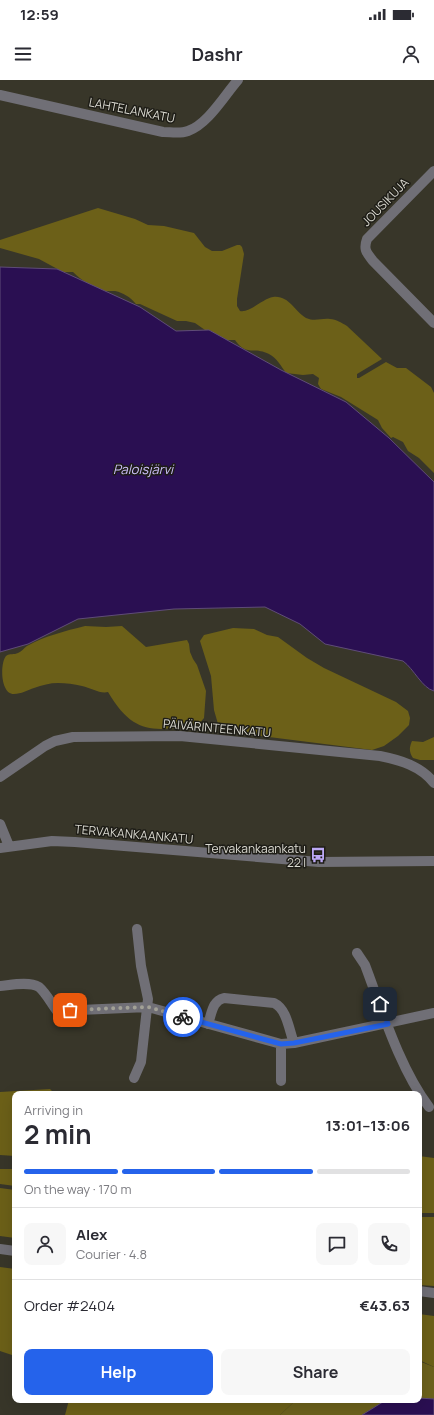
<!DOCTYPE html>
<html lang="en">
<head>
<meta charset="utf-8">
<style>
	:root { --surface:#fff; --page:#f7f7f7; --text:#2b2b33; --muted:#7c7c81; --line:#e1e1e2; --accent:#2563eb }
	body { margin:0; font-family:Manrope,sans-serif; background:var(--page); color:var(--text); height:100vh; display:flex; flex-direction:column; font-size:15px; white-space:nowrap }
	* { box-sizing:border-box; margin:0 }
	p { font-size:13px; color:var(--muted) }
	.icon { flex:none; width:22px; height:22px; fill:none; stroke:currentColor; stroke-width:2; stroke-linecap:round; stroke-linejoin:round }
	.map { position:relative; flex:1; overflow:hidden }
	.side { position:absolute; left:12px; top:1011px; width:410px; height:312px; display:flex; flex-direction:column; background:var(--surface); border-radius:8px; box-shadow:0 4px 16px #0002 }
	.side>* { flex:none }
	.pin { position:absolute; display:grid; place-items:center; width:34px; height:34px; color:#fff; margin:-17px; border-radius:8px; box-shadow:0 2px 6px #0006 }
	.courier { position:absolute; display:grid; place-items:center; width:40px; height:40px; margin:-20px; border:3px solid #2563eb; border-radius:50%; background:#fff; color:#222; box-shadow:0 1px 5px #0007 }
	.headline em { font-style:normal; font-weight:700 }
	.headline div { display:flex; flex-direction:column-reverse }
	.headline { display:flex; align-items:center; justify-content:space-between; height:68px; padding:0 12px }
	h1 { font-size:26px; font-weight:700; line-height:30px }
	.bar { display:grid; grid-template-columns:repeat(4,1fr); gap:6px 4px; align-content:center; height:48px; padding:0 12px }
	.bar i { height:5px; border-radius:3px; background:var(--line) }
	.bar .selected { background:var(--accent) }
	.bar p { grid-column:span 4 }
	.line { display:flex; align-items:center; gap:10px; padding:0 12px; border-top:1px solid var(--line) }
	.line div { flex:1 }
	.round { display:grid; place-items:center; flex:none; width:42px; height:42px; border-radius:8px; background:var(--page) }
	.action { display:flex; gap:8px; margin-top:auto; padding:8px 12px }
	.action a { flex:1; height:46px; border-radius:8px; background:var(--accent); color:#fff; font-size:16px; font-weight:700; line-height:46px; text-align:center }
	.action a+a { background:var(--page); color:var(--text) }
	.status { display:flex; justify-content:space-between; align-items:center; height:28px; padding:0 20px; background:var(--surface); direction:ltr }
	.status svg { height:11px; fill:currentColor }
	header { display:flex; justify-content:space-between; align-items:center; height:52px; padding:0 12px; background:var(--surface); font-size:18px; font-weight:700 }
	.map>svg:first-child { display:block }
</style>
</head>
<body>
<div class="status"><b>12:59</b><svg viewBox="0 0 49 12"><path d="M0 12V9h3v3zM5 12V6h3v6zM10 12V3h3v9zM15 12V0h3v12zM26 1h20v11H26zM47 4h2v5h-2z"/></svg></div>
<header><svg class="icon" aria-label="menu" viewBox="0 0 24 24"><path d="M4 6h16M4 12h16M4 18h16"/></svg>Dashr<svg class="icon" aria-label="person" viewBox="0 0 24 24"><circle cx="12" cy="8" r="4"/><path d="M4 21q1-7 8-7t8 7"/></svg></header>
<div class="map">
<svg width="434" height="1335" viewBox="0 0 434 1335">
	<rect width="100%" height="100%" fill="#383629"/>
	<path fill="#6c611c" d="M419,1281L434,1287V1319L419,1318Z
		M296,1320H386L362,1335H280Z"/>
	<path fill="#6c6018" d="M98,128L135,139L148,145L164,146L194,153L205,167L212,171H222L237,165H240L242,167L244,174L237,219V226L240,231C250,233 262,219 273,217C289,215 294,231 306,238C315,242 321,238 330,239C336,239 342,243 347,246L382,279L357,294V298H359L386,282L397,288H406L431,307L434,313V393L419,378L408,371L403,362L393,357L391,358L382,348L378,340L341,317L321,309L318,304L319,298L313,294L303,295L286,293C281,286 277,278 269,274C253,266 247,277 235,260H226L209,250H205L195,243L186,241H177L140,224H136C130,217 124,213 115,211C112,211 108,211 105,211C93,208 81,200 73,192H63L39,179L0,168V160Z
		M85,546L106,547L122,546L146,567L187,560L189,564L190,572L193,579L197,585L206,611L204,638L198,645C154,651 134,656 108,612C100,614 91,608 82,606C74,604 66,603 58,603C50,603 42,605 34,608C28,610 21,614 14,614C0,614 0,583 6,576C10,573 14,575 18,573C21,572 24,568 27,566C45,556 65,551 85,546Z
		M233,548L254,549L267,555L278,557L307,578L324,588L396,622L408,631L410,638L409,645L398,656L384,666L372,670L261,656L237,652L218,644L214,630L211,596L200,561L204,555Z
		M434,657V680H420L413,678C409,672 409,668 412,661L423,662Z
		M50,1009L55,1014H15V1076L0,1075V1012Z
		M419,1076L434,1078V1133H419Z
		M0,1089H15V1106L0,1104Z
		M0,1108L15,1110V1158L0,1156Z
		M419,1137H434V1206L419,1205Z
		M0,1187L15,1189V1276L0,1271Z
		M419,1234L434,1236V1287L419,1280Z
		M69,1320H296L280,1335H65Z"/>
	<path fill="#2a0f52" stroke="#5f4c78" d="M0,187L57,189L140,227L176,251L209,250L281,290L346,322L389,358L434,402V611C422,608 414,589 403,581L325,564L300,544L265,527L174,529L78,539L28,564L0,572Z
		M419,1318L434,1319V1335H362L386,1320H419Z"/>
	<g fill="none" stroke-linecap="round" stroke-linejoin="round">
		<path stroke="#706f76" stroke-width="10" d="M0,15L163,52C171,52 180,54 188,51C208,44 224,16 238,0
			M434,91L367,159C363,170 367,173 373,181L434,243
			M0,697L45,666L55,661L73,657L180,656L380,676C400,680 421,686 434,703
			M0,744L9,766
			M0,768L52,761L75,762L319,782L434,781
			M357,873L365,885C382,930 400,989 429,1027
			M0,906C11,905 29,901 39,907C46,913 51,923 57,931L148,927L281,964L294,963L434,933
			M208,944C212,933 212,921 224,918L274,923C287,929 289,950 294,963
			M281,964V1001
			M134,998L141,982L148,919L141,886L137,849
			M0,1169L15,1171
			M419,1211L434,1213"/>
	</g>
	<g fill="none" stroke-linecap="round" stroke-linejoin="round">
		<path stroke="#a2a196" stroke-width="4" stroke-dasharray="0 7.2" d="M70,930L148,927L183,937"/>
		<path stroke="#2563eb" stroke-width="5" d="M183,937L281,964L294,963L388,944L380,924"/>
	</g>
	<defs>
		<g id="bus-bare" transform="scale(1.2)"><path d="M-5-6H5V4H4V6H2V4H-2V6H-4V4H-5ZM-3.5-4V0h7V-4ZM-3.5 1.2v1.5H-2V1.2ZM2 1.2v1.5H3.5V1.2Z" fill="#bca9f5" stroke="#1e1d17" stroke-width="2.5" paint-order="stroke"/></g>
	</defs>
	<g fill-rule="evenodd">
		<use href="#bus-bare" x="318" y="775"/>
	</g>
	<g text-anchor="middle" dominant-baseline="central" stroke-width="3" stroke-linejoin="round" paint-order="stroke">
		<g font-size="12" fill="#dbdad1" stroke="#1e1d17">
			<text transform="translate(132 30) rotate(11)">LAHTELANKATU</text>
			<text transform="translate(385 122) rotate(-46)">JOUSIKUJA</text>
			<text transform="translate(217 648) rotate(5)">PÄIVÄRINTEENKATU</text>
			<text transform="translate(134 754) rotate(5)">TERVAKANKAANKATU</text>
		</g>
		<g font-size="12" fill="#dbdad1" stroke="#1e1d17" text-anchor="end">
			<text x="306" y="768">Tervakankaankatu<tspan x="306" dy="14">22 I</tspan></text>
		</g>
		<g font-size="13" font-style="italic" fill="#cdbffc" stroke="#1e1d17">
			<text x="143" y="389">Paloisjärvi</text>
		</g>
	</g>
</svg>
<div class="pin" style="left:70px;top:930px;background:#ea580c"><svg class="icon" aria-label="bag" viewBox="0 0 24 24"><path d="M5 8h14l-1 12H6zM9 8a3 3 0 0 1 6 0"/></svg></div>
<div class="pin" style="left:380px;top:924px;background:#1f2937"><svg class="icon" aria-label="home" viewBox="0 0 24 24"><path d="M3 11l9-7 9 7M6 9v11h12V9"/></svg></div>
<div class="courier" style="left:183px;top:937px"><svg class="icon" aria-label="bike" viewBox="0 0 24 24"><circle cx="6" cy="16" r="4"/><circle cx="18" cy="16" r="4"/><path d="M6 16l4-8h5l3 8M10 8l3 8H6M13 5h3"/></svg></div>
<section class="side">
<div class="headline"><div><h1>2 min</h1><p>Arriving in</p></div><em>13:01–13:06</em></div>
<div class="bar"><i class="selected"></i><i class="selected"></i><i class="selected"></i><i></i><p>On the way · 170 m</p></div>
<div class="line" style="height:72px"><a class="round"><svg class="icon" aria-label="person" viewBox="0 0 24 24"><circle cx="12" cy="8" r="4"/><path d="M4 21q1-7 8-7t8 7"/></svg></a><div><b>Alex</b><p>Courier · 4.8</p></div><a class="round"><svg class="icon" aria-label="chat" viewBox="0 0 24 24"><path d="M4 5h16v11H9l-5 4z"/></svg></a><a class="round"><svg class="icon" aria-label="phone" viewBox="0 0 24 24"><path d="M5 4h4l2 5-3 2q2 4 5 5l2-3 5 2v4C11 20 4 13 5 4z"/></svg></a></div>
<div class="line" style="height:52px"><div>Order #2404</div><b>€43.63</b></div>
<div class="action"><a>Help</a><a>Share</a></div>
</section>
</div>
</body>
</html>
